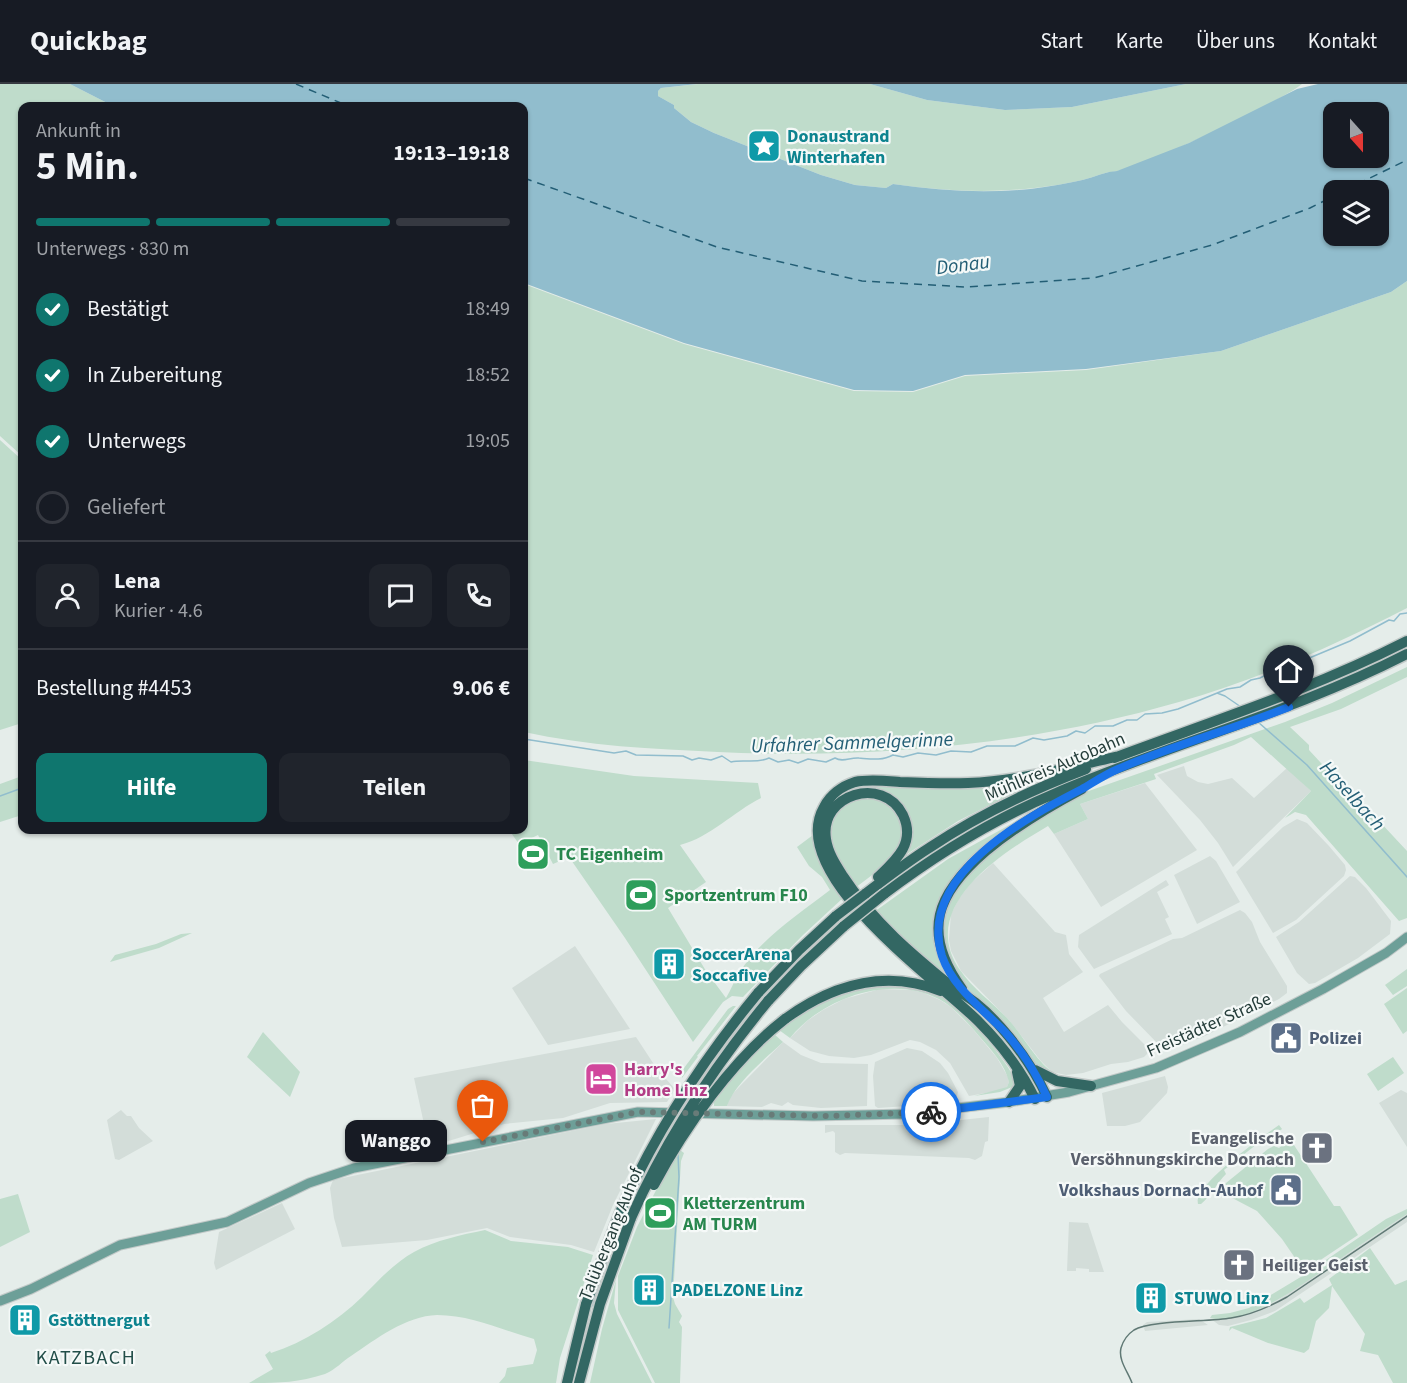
<!DOCTYPE html>
<html lang="de">
<head>
<meta charset="utf-8">
<style>
	:root { --surface:#171b24; --page:#20242c; --text:#f1f3f6; --muted:#9ea1a6; --line:#363941; --accent:#0f766e }
	body { margin:0; font-family:"Source Sans 3",sans-serif; background:var(--page); color:var(--text); height:100vh; display:flex; flex-direction:column; font-size:22px; white-space:nowrap }
	* { box-sizing:border-box; margin:0 }
	p { font-size:20px; color:var(--muted) }
	.icon { flex:none; width:33px; height:33px; fill:none; stroke:currentColor; stroke-width:2; stroke-linecap:round; stroke-linejoin:round }
	.map { position:relative; flex:1; overflow:hidden }
	.sheet { position:absolute; left:18px; top:18px; width:510px; height:732px; display:flex; flex-direction:column; background:var(--surface); border-radius:12px; box-shadow:0 2px 4px #0004 }
	.sheet>* { flex:none }
	.needle { width:39px; rotate:159deg }
	.controls { position:absolute; left:1323px; top:18px; display:grid; gap:12px }
	.controls a { display:grid; place-items:center; width:66px; height:66px; border-radius:12px; background:var(--surface); box-shadow:0 2px 4px #0004; font-size:30px }
	.pin { position:absolute; display:grid; place-items:center; width:51px; height:51px; color:#fff; margin:-62px -26px; border-radius:50% 50% 50% 0; rotate:-45deg; box-shadow:0 0 6px #0007 }
	.pin .icon { rotate:45deg }
	.courier { position:absolute; display:grid; place-items:center; width:60px; height:60px; margin:-30px; border:4px solid #1a73e8; border-radius:50%; background:#fff; color:#222; box-shadow:0 2px 8px #0007 }
	.bubble { position:absolute; height:42px; border-radius:12px; background:var(--surface); box-shadow:0 2px 4px #0004; font-size:20px; font-weight:700; line-height:42px; text-align:center }
	.summary em { font-style:normal; font-weight:700 }
	.summary div { display:flex; flex-direction:column-reverse }
	.summary { display:flex; align-items:center; justify-content:space-between; height:102px; padding:0 18px }
	h1 { font-size:39px; font-weight:700; line-height:45px }
	.bar { display:grid; grid-template-columns:repeat(4,1fr); gap:9px 6px; align-content:center; height:72px; padding:0 18px }
	.bar i { height:8px; border-radius:4px; background:var(--line) }
	.bar .active { background:var(--accent) }
	.bar p { grid-column:span 4 }
	.line { display:flex; align-items:center; gap:15px; padding:0 18px; border-top:2px solid var(--line) }
	.line div { flex:1 }
	.round { display:grid; place-items:center; flex:none; width:63px; height:63px; border-radius:12px; background:var(--page) }
	ol { padding:0 18px; list-style:none }
	li { display:flex; align-items:center; gap:18px; height:66px }
	li p { margin-inline-start:auto }
	li .icon { padding:6px; border-radius:50%; background:var(--accent); color:#fff; stroke-width:4 }
	li:last-child { color:var(--muted) }
	li i { width:33px; height:33px; border:3px solid var(--line); border-radius:50% }
	.cta { display:flex; gap:12px; margin-top:auto; padding:12px 18px }
	.cta a { flex:1; height:69px; border-radius:12px; background:var(--accent); color:#fff; font-size:24px; font-weight:700; line-height:69px; text-align:center }
	.cta a+a { background:var(--page); color:var(--text) }
	header { display:flex; align-items:center; gap:36px; box-sizing:border-box; height:84px; padding:0 30px; background:var(--surface); border-bottom:2px solid var(--line) }
	header strong { font-size:28px }
	nav { display:flex; gap:33px; margin-inline-start:auto; font-size:21px }
	.map>svg:first-child { display:block }
</style>
</head>
<body>
<header>
<strong>Quickbag</strong>
<nav><a>Start</a><a>Karte</a><a>Über uns</a><a>Kontakt</a></nav>
</header>
<div class="map">
<svg width="1407" height="1299" viewBox="0 0 1407 1299">
	<rect width="100%" height="100%" fill="#e5edea"/>
	<path fill="#d3ddd9" d="M1184,682L1187,692L1198,698L1208,700L1232,694L1254,714L1287,684L1311,707L1233,783L1218,759L1200,736L1157,691Z
		M1145,699L1197,766L1101,823L1054,750L1088,735L1080,720Z
		M1297,735L1307,739L1329,762L1345,781L1346,786L1344,792L1296,836L1273,849L1236,788L1283,743Z
		M1210,772L1216,777L1240,818L1197,840L1174,791Z
		M993,779L1055,848L1066,851L1069,870L1083,888L1043,914L1064,948L1108,921L1122,938L1147,963L1148,969L1144,973L1128,978L1111,980L1083,989L1066,991L1052,988L1040,976L1009,936L961,887L951,867L949,856L951,830L959,814L972,798Z
		M1350,792L1355,793L1366,804L1391,837L1390,850L1358,874L1315,899L1309,900L1297,889L1276,853L1299,838Z
		M1166,796L1169,801L1157,808L1169,833L1165,835L1172,850L1094,885L1078,863L1079,851Z
		M1240,826L1245,829L1252,838L1260,858L1287,902V909L1279,915L1205,952L1174,964L1161,963L1126,927L1099,892L1100,890L1173,855L1182,854Z
		M575,862L630,945L548,961L512,904Z
		M880,905L912,906L924,909L940,916L951,923L972,944L997,974L1008,993L1009,998L1007,1003L1002,1006L969,1012L950,979L936,966L920,958L910,956L871,971L854,974L829,972L810,967L790,954L807,937L823,926L844,915Z
		M636,953L657,985L675,1005L667,1018L610,1019L563,1034L504,1040L429,1063L414,994Z
		M783,958L801,971L821,979L868,980L867,1022L821,1024L793,1021L788,1018L782,1022L771,1019L762,1023L727,1022L730,1013L739,1003Z
		M907,964L922,967L940,979L948,989L958,1008L956,1016L936,1020L878,1024L875,1022L873,992L875,978Z
		M1165,992L1168,1003L1167,1009L1140,1038L1125,1042H1107L1102,1009Z
		M1401,1006L1407,1009V1063L1379,1019Z
		M121,1026L127,1032H131L139,1044L153,1057L119,1076L115,1075L107,1036Z
		M989,1033L988,1057L985,1058L982,1072L975,1076L969,1074L845,1069L840,1071L835,1068V1049L833,1047L825,1049V1041H914Z
		M656,1035L613,1121L594,1168L571,1161L510,1153L487,1144L427,1156L342,1163L334,1134L330,1104L333,1096L606,1040Z
		M282,1119L295,1145L216,1186L214,1179L219,1148Z
		M1407,1130V1138L1275,1227L1251,1236L1228,1242L1219,1241L1211,1235L1246,1230L1278,1216Z
		M1069,1138L1088,1139L1104,1188H1089V1185L1076,1184V1187H1067Z
		M1199,1235L1208,1241L1145,1247L1143,1241L1147,1238Z"/>
	<path fill="#bfdccb" d="M0,0H70L113,22H22V372L0,352Z
		M698,0H870L927,16L1005,26L1072,23L1186,0H1302C1282,17 1130,91 1109,88C1097,91 1086,96 1073,98C1014,110 954,109 893,100L886,104L855,101L821,91L714,49L691,38L674,24V21L658,12V7L661,4Z
		M1407,197V524C1335,561 1258,596 1179,618C1030,661 874,675 718,668C653,665 587,662 524,648V200L684,260L854,307L913,308L965,292L1086,286L1221,267L1391,208Z
		M0,356L22,376V639L0,646Z
		M1407,583V593L1341,625L1290,643L1309,661V666L1333,692L1366,723L1407,767V834L1399,837L1306,731L1295,728L1285,734L1311,707L1251,653L1234,661L1154,690L1156,695L1080,720L1088,735L1054,750L1048,742C1002,769 916,823 960,886C973,905 993,919 1008,935C1022,950 1039,982 1056,990L1055,993L1036,982L994,931L960,899L947,877L941,838L959,798L1009,753L1083,709L1285,638L1332,619Z
		M524,676L634,692L758,699L761,714C733,728 711,753 680,761L706,798L668,824L706,887L726,914C731,906 734,897 739,889C761,854 798,831 830,806L822,793L809,782L797,763L813,751L820,778L843,814L803,851L743,913L732,912L723,918L693,958L625,854L569,773L553,780L538,751L519,760L509,746H524Z
		M22,692V731L0,738V700Z
		M1034,694L1035,698L958,737L904,772C929,712 854,681 828,728C823,738 821,749 824,759C828,777 841,793 851,808L849,809C831,783 806,749 830,718C837,709 848,702 860,700C887,696 916,702 943,702C974,702 1003,699 1034,694Z
		M869,711L890,720L901,737L903,756L888,779L855,804L835,774L828,747L838,724L861,712Z
		M1033,728L1003,749L937,829L952,899L874,828L948,775Z
		M192,849L159,864L110,878L115,871L156,860L181,850Z
		M1407,885V902L1393,911L1385,901Z
		M901,900C913,903 930,905 942,911C960,921 1012,981 1017,1001L1000,1008L974,1012L1007,1003L1009,998C1005,980 991,966 979,952C968,939 954,923 939,915C891,890 823,913 790,954L779,946C802,926 832,908 863,903C875,901 888,901 901,900Z
		M1407,904V947L1403,950L1384,920Z
		M733,922H736L682,994V989L684,984L728,925Z
		M263,948L300,988L290,1013L247,973Z
		M774,950L783,958C765,975 735,999 727,1022H714V1016L746,978Z
		M1393,973L1404,989L1378,1007L1367,990Z
		M1279,1041L1282,1045L1278,1048L1275,1046L1224,1086L1226,1090C1217,1099 1211,1112 1201,1120H1198C1193,1101 1264,1052 1279,1041Z
		M1290,1055L1334,1122H1340L1358,1151L1304,1187L1282,1155L1257,1127L1219,1107L1226,1099L1268,1065L1274,1062L1279,1064Z
		M680,1066L684,1069L681,1077L673,1213L675,1220L682,1232L679,1238L682,1243L680,1299H655L618,1226V1192L637,1143L665,1089Z
		M18,1110L30,1148L0,1163V1115Z
		M1407,1125V1130C1383,1146 1358,1162 1334,1179C1304,1199 1247,1243 1210,1234L1212,1231L1230,1229L1249,1224L1304,1191L1386,1135Z
		M485,1146L511,1157L568,1163L593,1171L560,1274L556,1299H499L505,1292L507,1284L533,1280L537,1266L534,1255C502,1246 471,1231 437,1231C406,1232 376,1255 351,1272C343,1277 335,1286 325,1290C297,1299 278,1299 249,1299L273,1285L265,1271L270,1267L271,1269C305,1258 336,1238 362,1213C378,1197 394,1179 414,1168C436,1156 461,1151 485,1146Z
		M1370,1164L1395,1201L1407,1196V1299H1393L1378,1271L1360,1267L1365,1250L1332,1202L1329,1224L1316,1237L1309,1265L1304,1269L1268,1259L1232,1244L1229,1247L1230,1243L1266,1234L1300,1214L1304,1219L1332,1201L1329,1195Z
		M616,1196L614,1219L617,1230L652,1299H590L602,1245Z"/>
	<path fill="#91bdcd" fill-rule="evenodd" d="M70,0H697L661,4L658,7V12L674,21V24L691,38L714,49L821,91L855,101L886,104L893,100C954,109 1014,111 1073,98C1086,96 1097,91 1109,88L1117,87L1189,59L1297,5L1318,0H1407V197L1391,208L1221,267L1086,285L965,291L913,307L854,306L684,259L524,199V22H113ZM1334,28H1378V74H1334ZM1334,106H1378V152H1334Z
		M870,0H1186L1072,23L1005,26L927,16Z"/>
	<path fill="#e5edea" d="M737,921L761,939L721,991L697,972Z"/>
	<g fill="none" stroke-linecap="round" stroke-linejoin="round">
		<path stroke="#91bdcd" stroke-width="1.5" d="M1217,609L1225,612L1241,623
			M1258,638L1307,681L1407,793
			M524,655L614,669L626,667L636,671L683,672L692,676L699,674L711,676L722,672L731,678C744,675 756,680 769,674L778,678L789,676L798,679L808,675L826,678L835,674C843,679 850,673 859,674C871,675 882,677 893,671L903,673L918,669L936,671L951,667L971,668L987,662H1015L1033,654L1044,656L1067,652L1076,647L1085,649L1095,642H1113L1127,636H1137L1145,630L1162,629L1178,625L1227,605L1240,603L1251,596L1260,594L1278,585H1283L1350,557L1389,536L1394,537L1400,530L1407,529
			M0,712L22,704
			M592,1222L597,1206
			M669,1244L679,1093L678,1071"/>
		<path stroke="#235e75" stroke-width="1.5" stroke-dasharray="8 6" stroke-linecap="butt" d="M296,0L348,22
			M524,94L717,163L862,197L966,203L1094,194L1212,161L1310,124L1334,112
			M1345,106L1407,76"/>
		<g stroke="#c2c9c8" stroke-width="11">
			<path id="major" d="M0,1217L31,1205L120,1161L227,1138L309,1099L354,1084L638,1028L813,1032L906,1030L1009,1018L1069,1008L1156,984L1240,948L1323,905L1386,869L1407,853"/>
		</g>
		<g stroke="#c2c9c8" stroke-width="13">
			<path id="highway" d="M1114,674C1213,637 1313,605 1407,557
				M878,793C896,776 916,759 903,731C883,691 819,710 826,755C828,769 836,781 843,792C873,838 914,872 956,906C993,925 1030,976 1047,1013
				M865,810C886,794 907,778 929,764C978,731 1031,706 1086,685
				M884,810C937,770 994,735 1056,709C1172,659 1294,628 1407,570
				M962,905C921,848 936,810 986,767C1016,742 1048,723 1082,705
				M758,909L799,866L836,832
				M768,917L801,882L844,842
				M785,935C832,901 885,885 941,907
				M1035,986L1057,997L1091,1002
				M1035,1015C1021,986 1001,960 979,938C939,897 785,791 824,723C830,711 842,702 855,698C869,695 886,697 900,698C923,699 946,700 968,699C1020,697 1070,683 1120,672
				M1009,1018L1020,1002L1017,988
				M567,1299L586,1220
				M579,1299L600,1220L631,1134"/>
		</g>
		<use href="#major" stroke="#6d9f98" stroke-width="9"/>
		<use href="#highway" stroke="#336763" stroke-width="10"/>
		<path stroke="#607975" stroke-width="1.5" d="M1132,1299C1128,1288 1118,1276 1121,1264C1123,1257 1128,1250 1134,1246C1150,1236 1209,1238 1231,1234C1251,1231 1269,1223 1287,1213L1407,1132"/>
		<g stroke="#c2c9c8" stroke-width="13" stroke-linecap="butt">
			<path id="highway-bridge" d="M836,832L865,810
				M844,842L884,810
				M654,1101C684,1044 733,975 785,935
				M631,1134C666,1054 713,984 768,917
				M586,1220C599,1186 610,1151 625,1117C660,1041 705,973 758,909"/>
		</g>
		<use href="#highway-bridge" stroke="#336763" stroke-width="10"/>
	</g>
	<g fill="none" stroke-linecap="round" stroke-linejoin="round">
		<path stroke="#687b78" stroke-width="6" stroke-dasharray="0 10.8" d="M483,1058L638,1028L827,1032L931,1028"/>
		<path stroke="#1a73e8" stroke-width="8" d="M931,1028L1047,1013C1036,989 1022,967 1005,948C982,924 953,904 942,872C917,792 1025,734 1082,705C1094,698 1106,690 1118,685C1174,661 1233,645 1289,623"/>
	</g>
	<defs>
		<g id="sight-square" transform="scale(1.725)"><rect x="-9" y="-9" width="18" height="18" rx="4" fill="#0f9aa8" stroke="#f5f9f8"/><path d="M0-6L1.8-2.2L6-1.7L2.9 1.2L3.7 5.4L0 3.3L-3.7 5.4L-2.9 1.2L-6-1.7L-1.8-2.2Z" fill="#fff"/></g>
		<g id="stadium-square" transform="scale(1.725)"><rect x="-9" y="-9" width="18" height="18" rx="4" fill="#2e9e5b" stroke="#f5f9f8"/><path d="M0-5a6.5 5 0 1 0 0 10a6.5 5 0 1 0 0-10ZM-3.5-1.8h7v3.6h-7Z" fill="#fff"/></g>
		<g id="building-square" transform="scale(1.725)"><rect x="-9" y="-9" width="18" height="18" rx="4" fill="#0f9aa8" stroke="#f5f9f8"/><path d="M-4-6H4V6H1V3H-1V6H-4ZM-2.5-4.3h1.7v1.8h-1.7ZM.8-4.3h1.7v1.8H.8ZM-2.5-1h1.7V.8h-1.7ZM.8-1h1.7V.8H.8Z" fill="#fff"/></g>
		<g id="civic-square" transform="scale(1.725)"><rect x="-9" y="-9" width="18" height="18" rx="4" fill="#5c6f8a" stroke="#f5f9f8"/><path d="M-.6-6.5H3V-4.5H.6V-3L4-1V1h2V6H-6V1h2V-1L-.6-3ZM-1.2 2.5V6h2.4V2.5Z" fill="#fff"/></g>
		<g id="hotel-square" transform="scale(1.725)"><rect x="-9" y="-9" width="18" height="18" rx="4" fill="#d1479c" stroke="#f5f9f8"/><path d="M-6-4.5h1.5V1H6V5H4.5V3h-9V5H-6ZM-4 0a1.8 1.8 0 1 1 3.6 0ZM.5 0V-2.5h3Q6-2.5 6 0Z" fill="#fff"/></g>
		<g id="church-square" transform="scale(1.725)"><rect x="-9" y="-9" width="18" height="18" rx="4" fill="#6b7280" stroke="#f5f9f8"/><path d="M-1.2-6h2.4v3.5h3.3v2.4h-3.3V6h-2.4V-.1h-3.3v-2.4h3.3Z" fill="#fff"/></g>
	</defs>
	<g fill-rule="evenodd">
		<use href="#sight-square" x="764" y="62"/>
		<use href="#stadium-square" x="533" y="770"/>
		<use href="#stadium-square" x="641" y="811"/>
		<use href="#building-square" x="669" y="880"/>
		<use href="#civic-square" x="1286" y="954"/>
		<use href="#hotel-square" x="601" y="995"/>
		<use href="#church-square" x="1317" y="1064"/>
		<use href="#civic-square" x="1286" y="1106"/>
		<use href="#stadium-square" x="660" y="1129"/>
		<use href="#church-square" x="1239" y="1181"/>
		<use href="#building-square" x="649" y="1206"/>
		<use href="#building-square" x="1151" y="1214"/>
		<use href="#building-square" x="25" y="1236"/>
	</g>
	<g text-anchor="middle" dominant-baseline="central" stroke-width="4.5" stroke-linejoin="round" paint-order="stroke">
		<g font-size="18" font-weight="bold" fill="#0d838f" stroke="#f5f9f8" text-anchor="start">
			<text x="787" y="52">Donaustrand<tspan x="787" dy="21">Winterhafen</tspan></text>
			<text x="692" y="870">SoccerArena<tspan x="692" dy="21">Soccafive</tspan></text>
			<text x="672" y="1206">PADELZONE Linz</text>
			<text x="1174" y="1214">STUWO Linz</text>
			<text x="48" y="1236">Gstöttnergut</text>
		</g>
		<g font-size="18" fill="#253d3a" stroke="#f5f9f8">
			<text transform="translate(1055 683) rotate(-23)">Mühlkreis Autobahn</text>
			<text transform="translate(1209 941) rotate(-24)">Freistädter Straße</text>
			<text transform="translate(611 1150) rotate(-68)">Talübergang Auhof</text>
		</g>
		<g font-size="18" font-weight="bold" fill="#27864d" stroke="#f5f9f8" text-anchor="start">
			<text x="556" y="770">TC Eigenheim</text>
			<text x="664" y="811">Sportzentrum F10</text>
			<text x="683" y="1119">Kletterzentrum<tspan x="683" dy="21">AM TURM</tspan></text>
		</g>
		<g font-size="18" font-weight="bold" fill="#4e5e75" stroke="#f5f9f8" text-anchor="start">
			<text x="1309" y="954">Polizei</text>
			<text x="1263" y="1106" text-anchor="end">Volkshaus Dornach-Auhof</text>
		</g>
		<g font-size="18" font-weight="bold" fill="#b23c85" stroke="#f5f9f8" text-anchor="start">
			<text x="624" y="985">Harry's<tspan x="624" dy="21">Home Linz</tspan></text>
		</g>
		<g font-size="18" font-weight="bold" fill="#5b616d" stroke="#f5f9f8" text-anchor="end">
			<text x="1294" y="1054">Evangelische<tspan x="1294" dy="21">Versöhnungskirche Dornach</tspan></text>
			<text x="1262" y="1181" text-anchor="start">Heiliger Geist</text>
		</g>
		<g font-size="20" font-style="italic" fill="#235e75" stroke="#f5f9f8">
			<text transform="translate(963 181) rotate(-7)">Donau</text>
			<text transform="translate(852 659) rotate(-2)">Urfahrer Sammelgerinne</text>
			<text transform="translate(1352 712) rotate(48)">Haselbach</text>
		</g>
		<g font-size="20" letter-spacing="1.5" fill="#224e49" stroke="#f5f9f8">
			<text x="86" y="1274">KATZBACH</text>
		</g>
	</g>
</svg>
<div class="controls">
<a><svg class="needle" viewBox="-14 -14 28 28"><path d="M0-13l5 13h-10z" fill="#e53935"/><path d="M0 13l5-13h-10z" fill="#9ea1a6"/></svg></a>
<a><svg class="icon" aria-label="layers" viewBox="0 0 24 24"><path d="M12 4l9 5-9 5-9-5zM3 14l9 5 9-5"/></svg></a>
</div>
<div class="pin" style="left:483px;top:1058px;background:#ea580c"><svg class="icon" aria-label="bag" viewBox="0 0 24 24"><path d="M5 8h14l-1 12H6zM9 8a3 3 0 0 1 6 0"/></svg></div>
<div class="pin" style="left:1289px;top:623px;background:#1f2937"><svg class="icon" aria-label="home" viewBox="0 0 24 24"><path d="M3 11l9-7 9 7M6 9v11h12V9"/></svg></div>
<div class="courier" style="left:931px;top:1028px"><svg class="icon" aria-label="bike" viewBox="0 0 24 24"><circle cx="6" cy="16" r="4"/><circle cx="18" cy="16" r="4"/><path d="M6 16l4-8h5l3 8M10 8l3 8H6M13 5h3"/></svg></div>
<div class="bubble" style="left:345px;top:1036px;width:102px">Wanggo</div>
<section class="sheet">
<div class="summary"><div><h1>5 Min.</h1><p>Ankunft in</p></div><em>19:13–19:18</em></div>
<div class="bar"><i class="active"></i><i class="active"></i><i class="active"></i><i></i><p>Unterwegs · 830 m</p></div>
<ol>
<li><svg class="icon" aria-label="check" viewBox="0 0 24 24"><path d="M5 12l5 5 9-10"/></svg>Bestätigt<p>18:49</p></li>
<li><svg class="icon" aria-label="check" viewBox="0 0 24 24"><path d="M5 12l5 5 9-10"/></svg>In Zubereitung<p>18:52</p></li>
<li><svg class="icon" aria-label="check" viewBox="0 0 24 24"><path d="M5 12l5 5 9-10"/></svg>Unterwegs<p>19:05</p></li>
<li><i></i>Geliefert</li>
</ol>
<div class="line" style="height:108px"><a class="round"><svg class="icon" aria-label="person" viewBox="0 0 24 24"><circle cx="12" cy="8" r="4"/><path d="M4 21q1-7 8-7t8 7"/></svg></a><div><b>Lena</b><p>Kurier · 4.6</p></div><a class="round"><svg class="icon" aria-label="chat" viewBox="0 0 24 24"><path d="M4 5h16v11H9l-5 4z"/></svg></a><a class="round"><svg class="icon" aria-label="phone" viewBox="0 0 24 24"><path d="M5 4h4l2 5-3 2q2 4 5 5l2-3 5 2v4C11 20 4 13 5 4z"/></svg></a></div>
<div class="line" style="height:78px"><div>Bestellung #4453</div><b>9.06 €</b></div>
<div class="cta"><a>Hilfe</a><a>Teilen</a></div>
</section>
</div>
</body>
</html>
